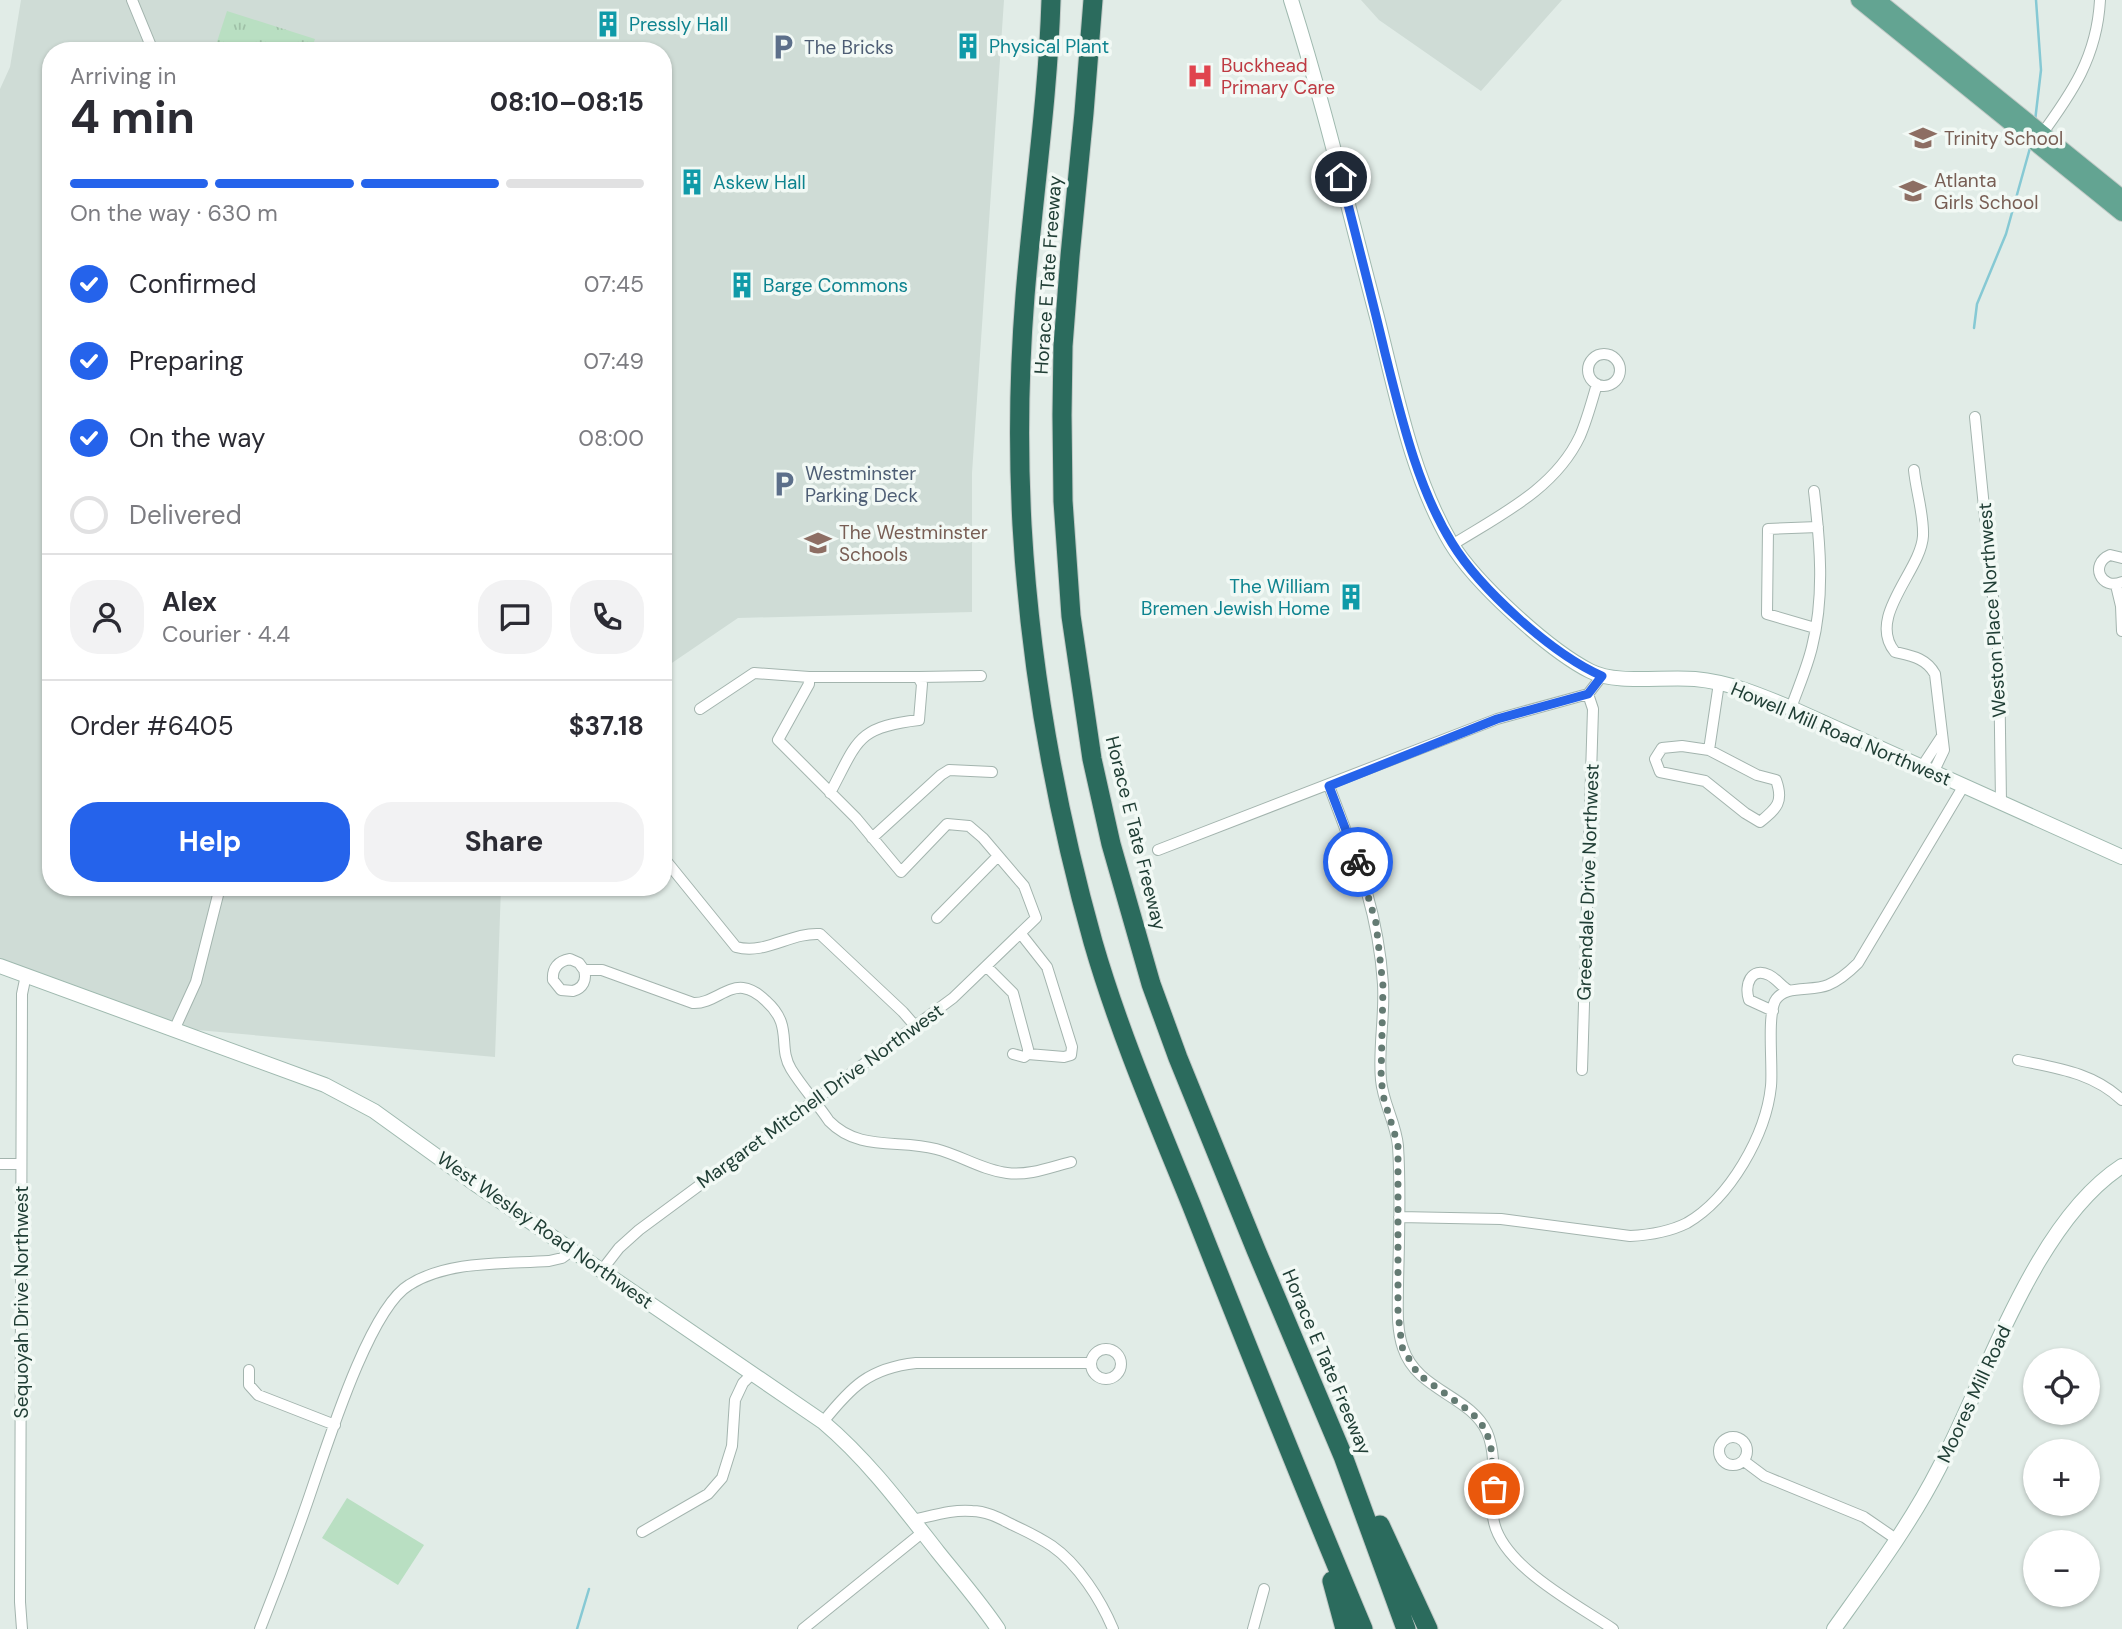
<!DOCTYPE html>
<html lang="en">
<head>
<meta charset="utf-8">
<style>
	:root { --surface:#fff; --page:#f2f2f3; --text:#2b2b33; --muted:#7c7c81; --line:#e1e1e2; --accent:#2563eb }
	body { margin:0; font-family:"DM Sans",sans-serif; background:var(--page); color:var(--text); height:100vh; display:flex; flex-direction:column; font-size:26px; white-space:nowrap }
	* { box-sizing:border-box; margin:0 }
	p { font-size:23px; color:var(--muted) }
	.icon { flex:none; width:38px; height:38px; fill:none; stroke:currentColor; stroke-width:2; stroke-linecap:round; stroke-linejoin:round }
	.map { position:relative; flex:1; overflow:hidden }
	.panel { position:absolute; left:42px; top:42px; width:630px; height:854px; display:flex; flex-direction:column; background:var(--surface); border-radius:28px; box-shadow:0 2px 5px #0004 }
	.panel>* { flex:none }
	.tools { position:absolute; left:2023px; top:1348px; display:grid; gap:14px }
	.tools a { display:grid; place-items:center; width:77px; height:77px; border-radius:50%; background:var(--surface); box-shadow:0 2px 5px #0004; font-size:35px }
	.pin { position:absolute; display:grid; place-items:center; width:60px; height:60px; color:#fff; margin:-30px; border:4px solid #fff; border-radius:50%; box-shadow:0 2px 7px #0007 }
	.courier { position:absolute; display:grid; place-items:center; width:70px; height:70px; margin:-35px; border:5px solid #2563eb; border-radius:50%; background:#fff; color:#222; box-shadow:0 2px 9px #0007 }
	.head em { font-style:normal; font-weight:700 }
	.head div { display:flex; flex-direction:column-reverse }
	.head { display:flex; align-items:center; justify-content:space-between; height:119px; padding:0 28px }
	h1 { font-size:46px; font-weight:700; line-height:52px }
	.bar { display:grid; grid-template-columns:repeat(4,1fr); gap:10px 7px; align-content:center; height:84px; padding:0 28px }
	.bar i { height:9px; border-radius:5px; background:var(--line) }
	.bar .active { background:var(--accent) }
	.bar p { grid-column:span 4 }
	.line { display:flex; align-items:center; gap:18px; padding:0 28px; border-top:2px solid var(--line) }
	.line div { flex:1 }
	.round { display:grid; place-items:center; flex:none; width:74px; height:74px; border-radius:28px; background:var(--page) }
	ol { padding:0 28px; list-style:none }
	li { display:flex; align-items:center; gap:21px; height:77px }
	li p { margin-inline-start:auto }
	li .icon { padding:7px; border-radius:50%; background:var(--accent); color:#fff; stroke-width:4 }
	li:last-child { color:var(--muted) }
	li i { width:38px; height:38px; border:4px solid var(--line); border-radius:50% }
	.primary-button { display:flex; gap:14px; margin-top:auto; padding:14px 28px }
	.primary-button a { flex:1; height:80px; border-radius:28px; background:var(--accent); color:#fff; font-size:28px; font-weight:700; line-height:80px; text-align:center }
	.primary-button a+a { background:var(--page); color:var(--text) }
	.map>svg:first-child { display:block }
</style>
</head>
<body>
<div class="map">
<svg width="2122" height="1629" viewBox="0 0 2122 1629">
	<defs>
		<pattern id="park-tufts" width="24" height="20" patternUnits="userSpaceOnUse" patternTransform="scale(1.75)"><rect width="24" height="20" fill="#b9dfc2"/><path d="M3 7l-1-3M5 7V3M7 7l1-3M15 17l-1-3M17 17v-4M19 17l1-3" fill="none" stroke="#9fc0a7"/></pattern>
	</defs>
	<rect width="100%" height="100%" fill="#e1ece7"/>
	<path fill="#cfdcd6" d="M21,0H1004L972,473V612L738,618L663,669V51H51V887H501L495,1057L175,1028L0,966V89L10,67Z
		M1361,0H1562L1481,91L1379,20Z"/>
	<path fill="url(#park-tufts)" d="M227,11L315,39L311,51H214Z"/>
	<path fill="#b9dfc2" d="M347,1498L424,1545L398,1585L322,1538Z"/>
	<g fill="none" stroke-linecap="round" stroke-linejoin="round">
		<path stroke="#86c9d4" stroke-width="2.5" d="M2035,121L2041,70L2036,0
			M1974,328L1977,304L2006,234L2030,148
			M577,1629L589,1589"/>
		<g stroke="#a3b4ae" stroke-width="12">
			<path id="street" d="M132,0L153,51
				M2039,138C2072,93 2097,57 2100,0
				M1588 370a16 16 0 1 1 32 0a16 16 0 1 1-32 0Z
				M1975,417L1999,658L2001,803
				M1914,470C1916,491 1924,515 1923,536C1921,571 1866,617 1895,652C1912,656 1926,658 1935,674L1944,750L1933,773
				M1452,545C1500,515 1555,489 1580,436C1587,420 1592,401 1597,384
				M2122,558L2110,555C2089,564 2101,591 2122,582
				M2116,585L2121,606L2122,631
				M1815,628L1767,614L1768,529L1818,527
				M809,677H918L922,684L919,720C856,727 858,741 830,793
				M918,677L981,676
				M1791,708C1798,688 1807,668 1812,647C1825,596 1820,542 1814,491
				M1682,746L1709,750L1757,775L1776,780C1784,802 1777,808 1760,822L1745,813L1705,781L1660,772L1655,759L1662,748Z
				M1709,750L1719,683
				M1921,768L1942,736
				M1329,786C1355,855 1378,908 1383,984C1385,1016 1378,1048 1381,1080C1383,1103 1396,1123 1398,1146C1401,1192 1399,1239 1398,1284C1398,1305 1396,1328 1403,1348C1417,1391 1470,1395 1487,1432C1498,1458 1491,1490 1493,1516C1497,1564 1578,1605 1613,1629
				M872,838L941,775L949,770L992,772
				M1158,850L1497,719L1588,694L1602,676
				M663,857L736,947C766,955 791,932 820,934L903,1012L916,1027
				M937,918L998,856
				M1021,934L1047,967L1072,1047L1071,1055L1064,1057L1028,1054
				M987,967L1013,993L1028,1049V1054L1024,1057L1013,1054
				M584,970C587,980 583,988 573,991L561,990L553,980C552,968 558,961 570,959L579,963L584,970H602L693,1003C712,1004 726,986 743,988C751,989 760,995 766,1001C794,1026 777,1046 791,1069C802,1087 817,1103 829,1121C859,1152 899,1139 936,1149C960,1155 982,1170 1007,1173C1029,1176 1051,1167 1071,1162
				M1773,1011L1749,1000C1744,985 1751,966 1769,975C1777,979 1781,986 1788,990
				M175,1028L196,982L220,887
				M2018,1060C2056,1068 2092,1072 2122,1100
				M1582,1070L1593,709L1588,694
				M0,1164H21
				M1399,1217L1501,1219L1630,1236C1650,1235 1669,1232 1687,1223C1730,1198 1766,1135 1771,1086C1773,1066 1767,1018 1775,1001C1784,984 1812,992 1828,985C1840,980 1849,972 1858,963L1963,787
				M602,1270L619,1248L639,1230L953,998L1036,918L1024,886L983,838L969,826L947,824L901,872L856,818L778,740L809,684V677L754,673L700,709
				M1091 1364a15 15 0 1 1 30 0a15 15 0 1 1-30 0Z
				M249,1370V1385L258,1395L335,1425
				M823,1422C851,1387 869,1368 916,1363H1091
				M1719 1451a14 14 0 1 1 28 0a14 14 0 1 1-28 0Z
				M1744,1461L1764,1476L1864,1517L1896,1539
				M913,1520C932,1516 953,1509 972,1511C987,1511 1001,1519 1013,1525C1026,1531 1040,1538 1052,1546C1078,1564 1101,1600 1113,1629
				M642,1532L708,1494L722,1478L732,1446L735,1400L743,1383L752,1374
				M22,1629L20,1602L22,994L26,975
				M260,1629C276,1589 291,1549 305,1509C323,1459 367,1310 409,1285C448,1260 505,1264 549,1261L562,1258L573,1250
				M803,1629L923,1532
				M1253,1629L1264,1589"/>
		</g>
		<g stroke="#9fb9af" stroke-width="16">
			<path id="secondary" d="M1291,0C1324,104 1349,211 1377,317C1396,392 1411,475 1451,543C1475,583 1549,650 1590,671C1617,685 1664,676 1695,679C1729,682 1760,695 1791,708L2122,857
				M0,966L325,1085L374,1111L478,1186L823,1422C868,1460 902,1506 938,1552C958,1577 980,1602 998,1629
				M1834,1629C1871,1577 1910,1525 1939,1468C1987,1377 2034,1223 2122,1166"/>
		</g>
		<g stroke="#c1c9c6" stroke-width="18">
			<path id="primary" d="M1859,0L2122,213
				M1877,0L2122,198"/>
		</g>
		<g stroke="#c1c9c6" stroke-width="21">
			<path id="highway" d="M1051,0C1048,99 1033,197 1025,296C1019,371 1018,449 1022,525C1030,666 1055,806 1093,942C1119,1032 1156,1118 1191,1204C1247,1346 1304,1488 1363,1629
				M1093,0L1084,113L1070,256L1063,346L1062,415L1063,501L1071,616L1092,759L1111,844L1151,984L1178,1058L1256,1250L1343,1456L1406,1629
				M1380,1525L1428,1629
				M1332,1581L1345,1629"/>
		</g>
		<use href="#street" stroke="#fff" stroke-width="10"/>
		<use href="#secondary" stroke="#fff" stroke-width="14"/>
		<use href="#primary" stroke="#63a492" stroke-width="16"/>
		<use href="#highway" stroke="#2b6b5d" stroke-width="19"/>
	</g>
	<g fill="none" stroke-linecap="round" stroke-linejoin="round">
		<path stroke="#647b73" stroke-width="7" stroke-dasharray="0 12.6" d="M1358,862L1376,923L1383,986L1381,1079L1384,1099L1398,1145V1313L1402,1347L1418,1374L1472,1413L1486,1430L1491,1448L1494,1489"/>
		<path stroke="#2563eb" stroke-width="9" d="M1341,177C1356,236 1371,294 1385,353C1401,416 1417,487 1452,543C1480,589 1552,654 1602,676L1588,694L1497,719L1329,786L1358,862"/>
	</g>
	<defs>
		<g id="building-bare" transform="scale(2.1)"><path d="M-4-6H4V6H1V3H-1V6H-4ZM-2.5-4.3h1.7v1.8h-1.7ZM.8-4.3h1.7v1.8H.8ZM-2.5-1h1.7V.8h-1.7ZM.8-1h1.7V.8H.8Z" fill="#0f9aa8" stroke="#f2f9f5" stroke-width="2.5" paint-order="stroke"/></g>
		<g id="parking-bare" transform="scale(2.1)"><path d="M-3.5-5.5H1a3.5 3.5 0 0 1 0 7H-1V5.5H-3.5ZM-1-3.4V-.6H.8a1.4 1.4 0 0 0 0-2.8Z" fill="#5c6f8a" stroke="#f2f9f5" stroke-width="2.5" paint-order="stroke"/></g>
		<g id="hospital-bare" transform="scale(2.1)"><path d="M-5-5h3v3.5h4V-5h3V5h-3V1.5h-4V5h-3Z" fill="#e0444e" stroke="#f2f9f5" stroke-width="2.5" paint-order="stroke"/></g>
		<g id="school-bare" transform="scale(2.1)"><path d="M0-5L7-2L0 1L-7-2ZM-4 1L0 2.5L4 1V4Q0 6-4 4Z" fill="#8d6e63" stroke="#f2f9f5" stroke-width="2.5" paint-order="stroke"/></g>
	</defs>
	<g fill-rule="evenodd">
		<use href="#building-bare" x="608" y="24"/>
		<use href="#building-bare" x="968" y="46"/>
		<use href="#parking-bare" x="783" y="47"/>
		<use href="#hospital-bare" x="1200" y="76"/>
		<use href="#school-bare" x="1923" y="138"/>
		<use href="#building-bare" x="692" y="182"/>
		<use href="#school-bare" x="1913" y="191"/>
		<use href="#building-bare" x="742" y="285"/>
		<use href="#parking-bare" x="784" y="484"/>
		<use href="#school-bare" x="818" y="543"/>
		<use href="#building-bare" x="1351" y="597"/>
	</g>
	<g text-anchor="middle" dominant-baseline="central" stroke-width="7" stroke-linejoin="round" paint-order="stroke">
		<g font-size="19" fill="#0d838f" stroke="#f2f9f5" text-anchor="start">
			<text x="629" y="24">Pressly Hall</text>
			<text x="989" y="46">Physical Plant</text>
			<text x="713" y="182">Askew Hall</text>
			<text x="763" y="285">Barge Commons</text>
			<text x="1330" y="586" text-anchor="end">The William<tspan x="1330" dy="22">Bremen Jewish Home</tspan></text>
		</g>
		<g font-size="19" fill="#4e5e75" stroke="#f2f9f5" text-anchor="start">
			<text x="804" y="47">The Bricks</text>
			<text x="805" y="473">Westminster<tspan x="805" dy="22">Parking Deck</tspan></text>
		</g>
		<g font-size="19" fill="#be3a42" stroke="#f2f9f5" text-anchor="start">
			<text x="1221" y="65">Buckhead<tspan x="1221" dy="22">Primary Care</tspan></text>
		</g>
		<g font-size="19" fill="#785e54" stroke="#f2f9f5" text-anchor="start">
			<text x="1944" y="138">Trinity School</text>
			<text x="1934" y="180">Atlanta<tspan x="1934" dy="22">Girls School</tspan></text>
			<text x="839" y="532">The Westminster<tspan x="839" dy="22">Schools</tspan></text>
		</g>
		<g font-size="19" fill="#203e35" stroke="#f2f9f5">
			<text transform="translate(1048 275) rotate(-86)">Horace E Tate Freeway</text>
			<text transform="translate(1992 610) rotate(-94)">Weston Place Northwest</text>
			<text transform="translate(1841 734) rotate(23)">Howell Mill Road Northwest</text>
			<text transform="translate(1136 833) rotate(76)">Horace E Tate Freeway</text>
			<text transform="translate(1588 882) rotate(-88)">Greendale Drive Northwest</text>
			<text transform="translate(820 1096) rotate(-36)">Margaret Mitchell Drive Northwest</text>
			<text transform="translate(545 1230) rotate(35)">West Wesley Road Northwest</text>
			<text transform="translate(21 1302) rotate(-90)">Sequoyah Drive Northwest</text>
			<text transform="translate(1327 1362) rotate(67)">Horace E Tate Freeway</text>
			<text transform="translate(1974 1394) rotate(-65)">Moores Mill Road</text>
		</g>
	</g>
</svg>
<div class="tools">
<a><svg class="icon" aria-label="locate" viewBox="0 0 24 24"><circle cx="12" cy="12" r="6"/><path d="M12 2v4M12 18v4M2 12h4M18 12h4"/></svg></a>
<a>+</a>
<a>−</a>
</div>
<div class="pin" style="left:1494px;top:1489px;background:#ea580c"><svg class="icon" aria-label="bag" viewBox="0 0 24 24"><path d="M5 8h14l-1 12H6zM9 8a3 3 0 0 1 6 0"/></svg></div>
<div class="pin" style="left:1341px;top:177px;background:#1f2937"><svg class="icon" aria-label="home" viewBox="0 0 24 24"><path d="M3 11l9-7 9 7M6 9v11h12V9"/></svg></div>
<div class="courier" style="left:1358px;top:862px"><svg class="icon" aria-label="bike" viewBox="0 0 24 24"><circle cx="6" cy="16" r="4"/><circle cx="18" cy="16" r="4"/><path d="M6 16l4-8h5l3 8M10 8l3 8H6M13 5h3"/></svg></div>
<section class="panel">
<div class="head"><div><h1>4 min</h1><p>Arriving in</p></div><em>08:10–08:15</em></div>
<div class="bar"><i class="active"></i><i class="active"></i><i class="active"></i><i></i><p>On the way · 630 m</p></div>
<ol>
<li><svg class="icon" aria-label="check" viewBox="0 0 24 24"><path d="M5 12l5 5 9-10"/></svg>Confirmed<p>07:45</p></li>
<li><svg class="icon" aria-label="check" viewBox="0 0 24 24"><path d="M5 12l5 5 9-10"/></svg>Preparing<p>07:49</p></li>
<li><svg class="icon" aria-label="check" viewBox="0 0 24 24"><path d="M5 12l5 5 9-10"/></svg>On the way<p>08:00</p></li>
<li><i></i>Delivered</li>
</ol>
<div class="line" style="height:126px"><a class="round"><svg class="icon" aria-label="person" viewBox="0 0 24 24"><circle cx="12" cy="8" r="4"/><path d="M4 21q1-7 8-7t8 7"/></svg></a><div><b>Alex</b><p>Courier · 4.4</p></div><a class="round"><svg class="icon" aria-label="chat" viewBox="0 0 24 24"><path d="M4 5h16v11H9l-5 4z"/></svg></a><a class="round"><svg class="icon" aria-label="phone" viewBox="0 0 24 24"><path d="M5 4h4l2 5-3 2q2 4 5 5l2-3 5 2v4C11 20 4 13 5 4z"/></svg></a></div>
<div class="line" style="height:91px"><div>Order #6405</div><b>$37.18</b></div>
<div class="primary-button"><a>Help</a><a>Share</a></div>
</section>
</div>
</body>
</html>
